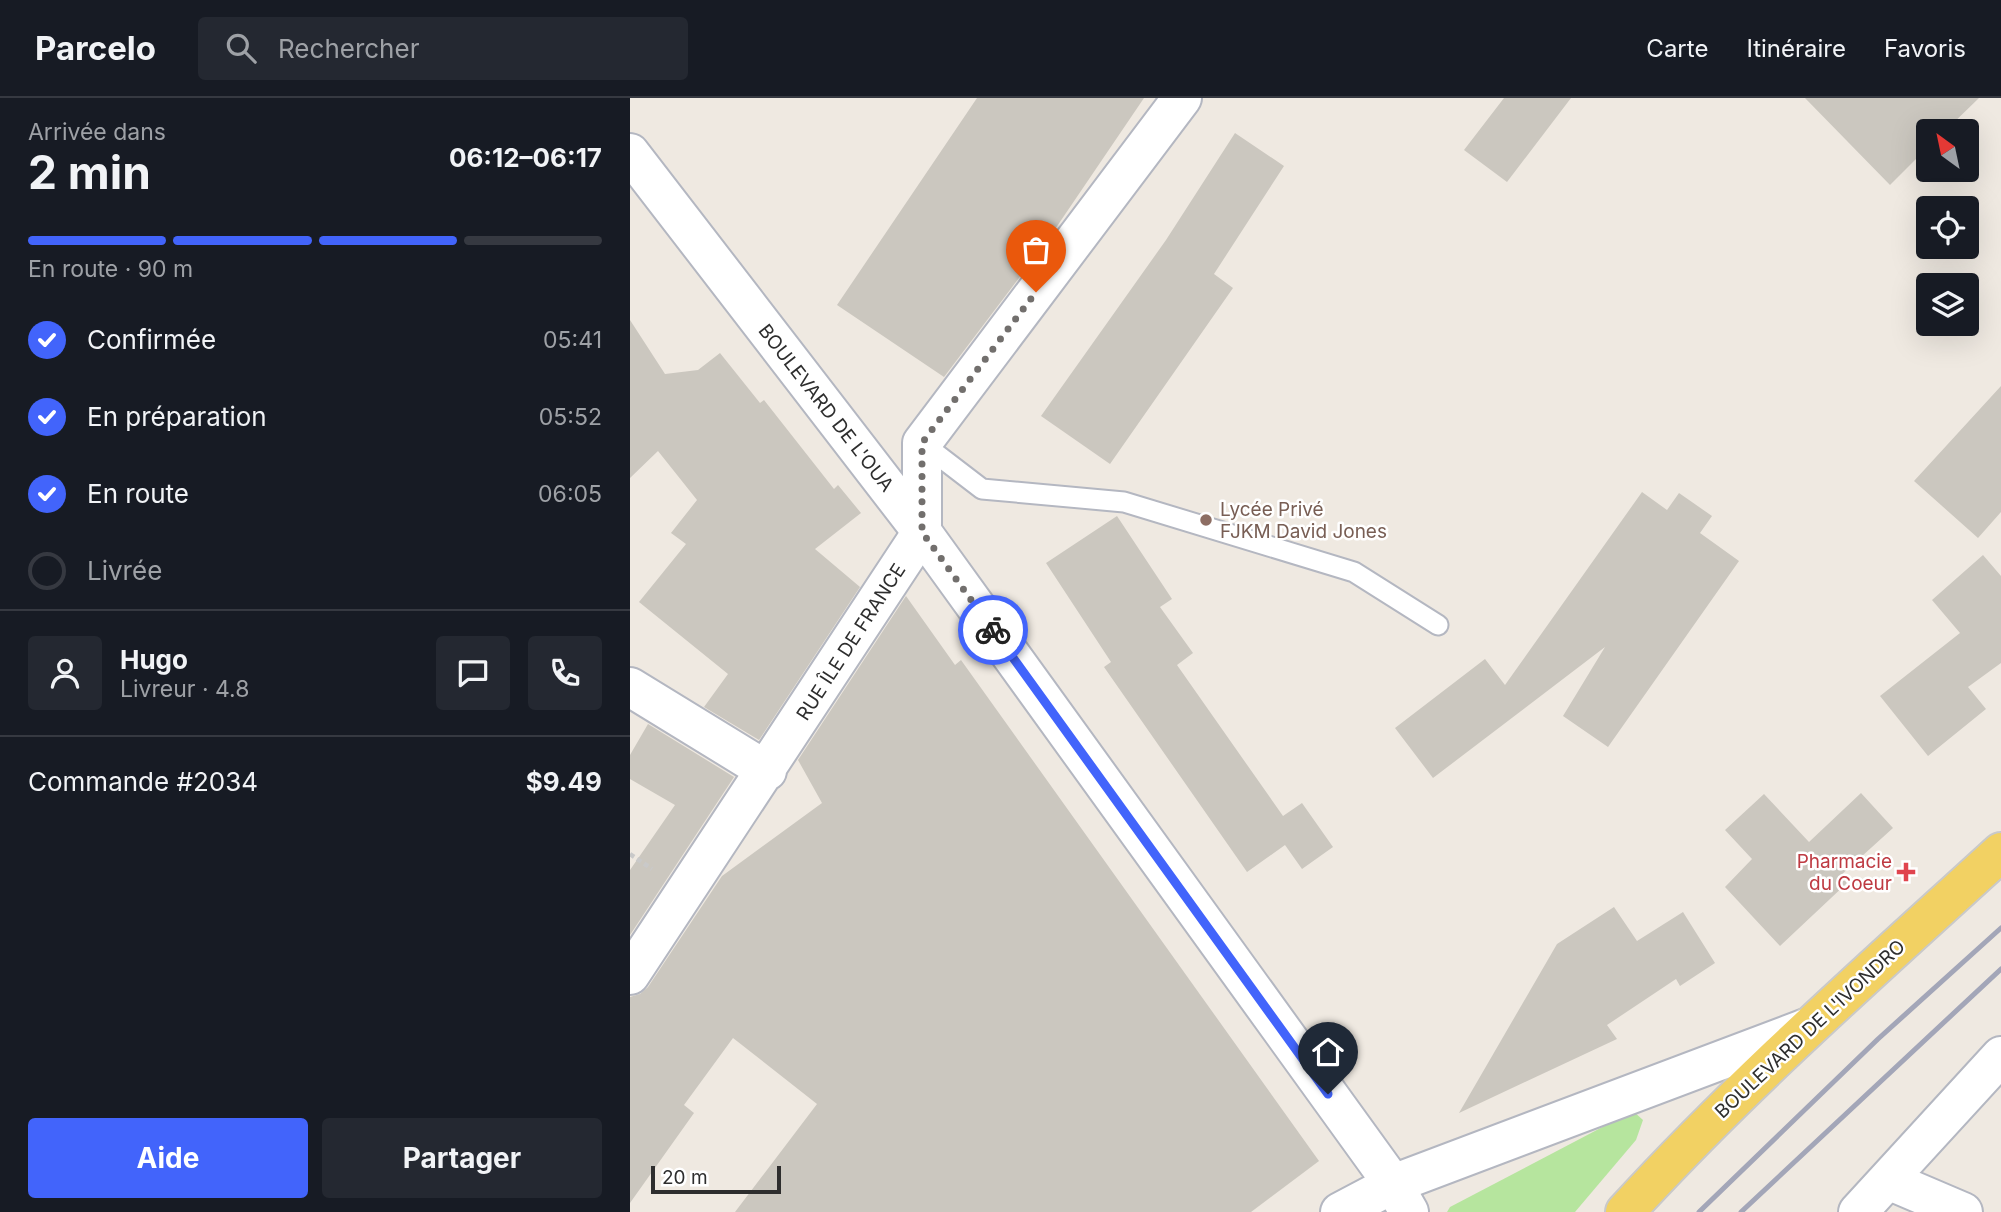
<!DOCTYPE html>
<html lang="fr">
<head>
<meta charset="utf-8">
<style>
	:root { --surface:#171b24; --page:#242831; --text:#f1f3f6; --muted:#9ea1a6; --line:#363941; --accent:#4264fb }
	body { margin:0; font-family:Inter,sans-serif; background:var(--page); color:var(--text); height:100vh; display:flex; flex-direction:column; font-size:26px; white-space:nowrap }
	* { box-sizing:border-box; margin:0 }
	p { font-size:23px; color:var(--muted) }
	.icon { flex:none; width:38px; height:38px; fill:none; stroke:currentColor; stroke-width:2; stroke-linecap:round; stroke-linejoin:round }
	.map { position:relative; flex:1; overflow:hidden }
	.sheet { display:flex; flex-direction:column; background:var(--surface); width:630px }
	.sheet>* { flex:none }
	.needle { width:46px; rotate:327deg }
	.fabs { position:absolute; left:1286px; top:21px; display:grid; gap:14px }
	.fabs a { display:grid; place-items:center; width:63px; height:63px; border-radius:7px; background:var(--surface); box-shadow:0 7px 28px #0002; font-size:35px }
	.scale { position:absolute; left:21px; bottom:18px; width:130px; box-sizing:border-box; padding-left:7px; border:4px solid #2e2e2e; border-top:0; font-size:19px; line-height:24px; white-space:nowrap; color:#2e2e2e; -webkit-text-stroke:5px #fff; paint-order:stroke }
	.pin { position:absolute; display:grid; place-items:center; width:60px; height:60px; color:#fff; margin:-72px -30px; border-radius:50% 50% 50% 0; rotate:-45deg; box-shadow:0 0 7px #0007 }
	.pin .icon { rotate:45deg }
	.courier { position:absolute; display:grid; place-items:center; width:70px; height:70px; margin:-35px; border:5px solid #4264fb; border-radius:50%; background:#fff; color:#222; box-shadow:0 2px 9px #0007 }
	.summary em { font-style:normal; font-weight:700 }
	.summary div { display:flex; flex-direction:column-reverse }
	.summary { display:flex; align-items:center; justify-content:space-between; height:119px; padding:0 28px }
	h1 { font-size:46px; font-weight:700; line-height:52px }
	.bar { display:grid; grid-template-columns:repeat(4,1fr); gap:10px 7px; align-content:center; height:84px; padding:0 28px }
	.bar i { height:9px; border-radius:5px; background:var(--line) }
	.bar .selected { background:var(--accent) }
	.bar p { grid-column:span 4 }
	.line { display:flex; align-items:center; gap:18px; padding:0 28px; border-top:2px solid var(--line) }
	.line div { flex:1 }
	.round { display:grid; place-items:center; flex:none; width:74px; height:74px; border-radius:7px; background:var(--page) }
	ol { padding:0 28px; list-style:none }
	li { display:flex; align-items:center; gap:21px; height:77px }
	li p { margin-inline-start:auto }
	li .icon { padding:7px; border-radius:50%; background:var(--accent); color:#fff; stroke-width:4 }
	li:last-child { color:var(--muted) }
	li i { width:38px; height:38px; border:4px solid var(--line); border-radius:50% }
	.button { display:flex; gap:14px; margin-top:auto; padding:14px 28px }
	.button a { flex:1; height:80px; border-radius:7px; background:var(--accent); color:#fff; font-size:28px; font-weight:700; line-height:80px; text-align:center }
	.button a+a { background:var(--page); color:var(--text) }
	header { display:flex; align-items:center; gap:42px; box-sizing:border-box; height:98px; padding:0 35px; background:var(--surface); border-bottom:2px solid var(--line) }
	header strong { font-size:33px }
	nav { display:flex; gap:38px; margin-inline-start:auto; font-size:24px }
	.search { width:490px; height:63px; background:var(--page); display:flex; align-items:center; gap:18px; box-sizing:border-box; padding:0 24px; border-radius:7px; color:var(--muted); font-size:26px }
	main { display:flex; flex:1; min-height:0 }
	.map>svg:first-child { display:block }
</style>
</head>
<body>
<header>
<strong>Parcelo</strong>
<div class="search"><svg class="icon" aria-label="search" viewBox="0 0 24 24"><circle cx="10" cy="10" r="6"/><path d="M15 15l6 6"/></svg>Rechercher</div>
<nav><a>Carte</a><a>Itinéraire</a><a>Favoris</a></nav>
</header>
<main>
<section class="sheet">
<div class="summary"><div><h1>2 min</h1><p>Arrivée dans</p></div><em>06:12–06:17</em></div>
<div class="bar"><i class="selected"></i><i class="selected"></i><i class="selected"></i><i></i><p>En route · 90 m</p></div>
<ol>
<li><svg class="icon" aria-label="check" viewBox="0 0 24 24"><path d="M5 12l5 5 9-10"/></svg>Confirmée<p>05:41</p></li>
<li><svg class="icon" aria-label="check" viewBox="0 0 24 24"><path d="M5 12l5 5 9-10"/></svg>En préparation<p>05:52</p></li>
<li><svg class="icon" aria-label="check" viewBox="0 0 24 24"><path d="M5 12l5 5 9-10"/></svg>En route<p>06:05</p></li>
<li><i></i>Livrée</li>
</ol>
<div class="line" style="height:126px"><a class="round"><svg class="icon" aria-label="person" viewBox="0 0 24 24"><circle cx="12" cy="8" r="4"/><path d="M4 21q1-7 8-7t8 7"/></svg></a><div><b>Hugo</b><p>Livreur · 4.8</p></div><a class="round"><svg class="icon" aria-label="chat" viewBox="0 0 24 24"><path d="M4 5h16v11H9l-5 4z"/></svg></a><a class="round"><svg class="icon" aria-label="phone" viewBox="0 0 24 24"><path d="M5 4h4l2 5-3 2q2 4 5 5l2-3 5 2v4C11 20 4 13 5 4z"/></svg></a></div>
<div class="line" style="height:91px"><div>Commande #2034</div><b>$9.49</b></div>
<div class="button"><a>Aide</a><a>Partager</a></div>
</section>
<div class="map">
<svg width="1371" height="1114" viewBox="0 0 1371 1114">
	<rect width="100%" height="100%" fill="#efe9e1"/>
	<path fill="#b6e59e" d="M1003,1013L1013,1022L1006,1042L945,1114H817L820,1109Z"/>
	<path fill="#cbc7bf" d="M347,0H514L417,143L314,279L207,207Z
		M874,0H941L877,84L834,52Z
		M1175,0H1349L1315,33H1298V49L1260,87Z
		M605,35L654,68L584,176L603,190L480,366L411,318L536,142Z
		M0,222L35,276L68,272L90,255L130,305L134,302L204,391L208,387L231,415L185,451L230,489L129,642L74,609L98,576L9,504L56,446L41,435L67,402L28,353L0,380Z
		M1371,288V414L1348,440L1284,383Z
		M1012,394L1037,412L1049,395L1082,418L1070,435L1109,463L978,649L933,618L975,549L803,680L765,630L855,561L875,587Z
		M487,418L542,501L530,509L563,555L547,567L653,718L672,705L703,749L672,771L655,747L617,774L474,569L481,564L416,465Z
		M1353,457L1371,478V565L1338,589L1356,611L1298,658L1250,598L1330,535L1302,502Z
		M276,498L325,567L331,562L689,1063L621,1114H105L187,1006L103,940L54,1007L64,1015L0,1105V899L10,896L18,889L92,778L192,705L168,662Z
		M18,626L104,679L0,837V772L45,707L0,681V657Z
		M1231,695L1263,730L1210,778L1217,785L1150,848L1095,789L1122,761L1095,732L1134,696L1179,744Z
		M984,809L1007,843L1053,814L1085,865L1050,888L1046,881L977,927L987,941L829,1015L927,846Z"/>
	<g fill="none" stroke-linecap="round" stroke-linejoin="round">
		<g stroke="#b4b7c1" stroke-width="23">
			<path id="service" d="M292,345L352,391L494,404L724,474L808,527"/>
		</g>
		<g stroke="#b4b7c1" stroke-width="42">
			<path id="minor" d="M0,589L137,673
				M0,877L292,434V345L552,0
				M1258,1082L1333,1114
				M710,1114L763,1086L1179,929
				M1228,1114L1371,958"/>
		</g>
		<g stroke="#b4b7c1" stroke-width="42">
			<path id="secondary" d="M0,55L292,434L763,1086L779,1114"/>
		</g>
		<g stroke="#c9c9c9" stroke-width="42">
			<path id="primary" d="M995,1114C1112,986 1243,871 1371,754"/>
		</g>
		<path stroke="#c9c9c9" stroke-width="4.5" stroke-dasharray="5 3.5" stroke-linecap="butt" d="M0,756L22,771"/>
		<use href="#service" stroke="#fff" stroke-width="19"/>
		<use href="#minor" stroke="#fff" stroke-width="38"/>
		<use href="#secondary" stroke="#fff" stroke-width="38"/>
		<use href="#primary" stroke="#f2d163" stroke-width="38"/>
		<path stroke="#a3a6b8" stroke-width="5" d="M1069,1114L1248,941L1371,830
			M1111,1114L1371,871"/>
	</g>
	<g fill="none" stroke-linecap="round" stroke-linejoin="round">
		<path stroke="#726f6d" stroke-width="7" stroke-dasharray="0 12.6" d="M363,532L292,434V345L406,194"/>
		<path stroke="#4264fb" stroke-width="9" d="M363,532L698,996"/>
	</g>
	<circle fill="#8d6e63" stroke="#fff" stroke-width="2.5" cx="576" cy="422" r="7"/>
	<path fill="#e0444e" stroke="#fff" stroke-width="2.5" d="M1272.5 763.5h7v7h7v7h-7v7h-7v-7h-7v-7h7z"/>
	<g text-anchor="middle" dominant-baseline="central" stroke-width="5" stroke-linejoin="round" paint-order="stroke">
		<g font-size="19" fill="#2e2e2e" stroke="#fff">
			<text transform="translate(196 310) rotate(52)">BOULEVARD DE L'OUA</text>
			<text transform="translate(221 544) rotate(-57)">RUE ÎLE DE FRANCE</text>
			<text transform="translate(1180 931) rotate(-43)">BOULEVARD DE L'IVONDRO</text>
		</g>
		<g font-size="19" fill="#785e54" stroke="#fff" text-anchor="start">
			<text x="590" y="411">Lycée Privé<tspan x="590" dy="22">FJKM David Jones</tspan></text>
		</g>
		<g font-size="19" fill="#be3a42" stroke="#fff" text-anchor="end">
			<text x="1262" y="763">Pharmacie<tspan x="1262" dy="22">du Coeur</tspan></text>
		</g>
	</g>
</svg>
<div class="fabs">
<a><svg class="needle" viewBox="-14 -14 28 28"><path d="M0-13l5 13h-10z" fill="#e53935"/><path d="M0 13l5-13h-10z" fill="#9ea1a6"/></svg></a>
<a><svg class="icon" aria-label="locate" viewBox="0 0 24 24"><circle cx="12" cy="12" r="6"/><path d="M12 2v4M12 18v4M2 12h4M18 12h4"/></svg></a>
<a><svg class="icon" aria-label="layers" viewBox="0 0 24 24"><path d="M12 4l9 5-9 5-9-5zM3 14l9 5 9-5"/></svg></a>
</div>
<div class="scale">20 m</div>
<div class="pin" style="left:406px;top:194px;background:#ea580c"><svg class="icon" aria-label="bag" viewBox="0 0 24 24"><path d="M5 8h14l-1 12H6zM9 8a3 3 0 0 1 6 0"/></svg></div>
<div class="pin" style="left:698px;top:996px;background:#1f2937"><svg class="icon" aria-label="home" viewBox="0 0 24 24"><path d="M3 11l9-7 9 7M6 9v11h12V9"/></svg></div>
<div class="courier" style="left:363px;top:532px"><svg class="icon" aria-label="bike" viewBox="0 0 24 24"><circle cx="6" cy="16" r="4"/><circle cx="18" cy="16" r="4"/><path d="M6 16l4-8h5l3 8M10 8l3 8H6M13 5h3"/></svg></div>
</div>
</main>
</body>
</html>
